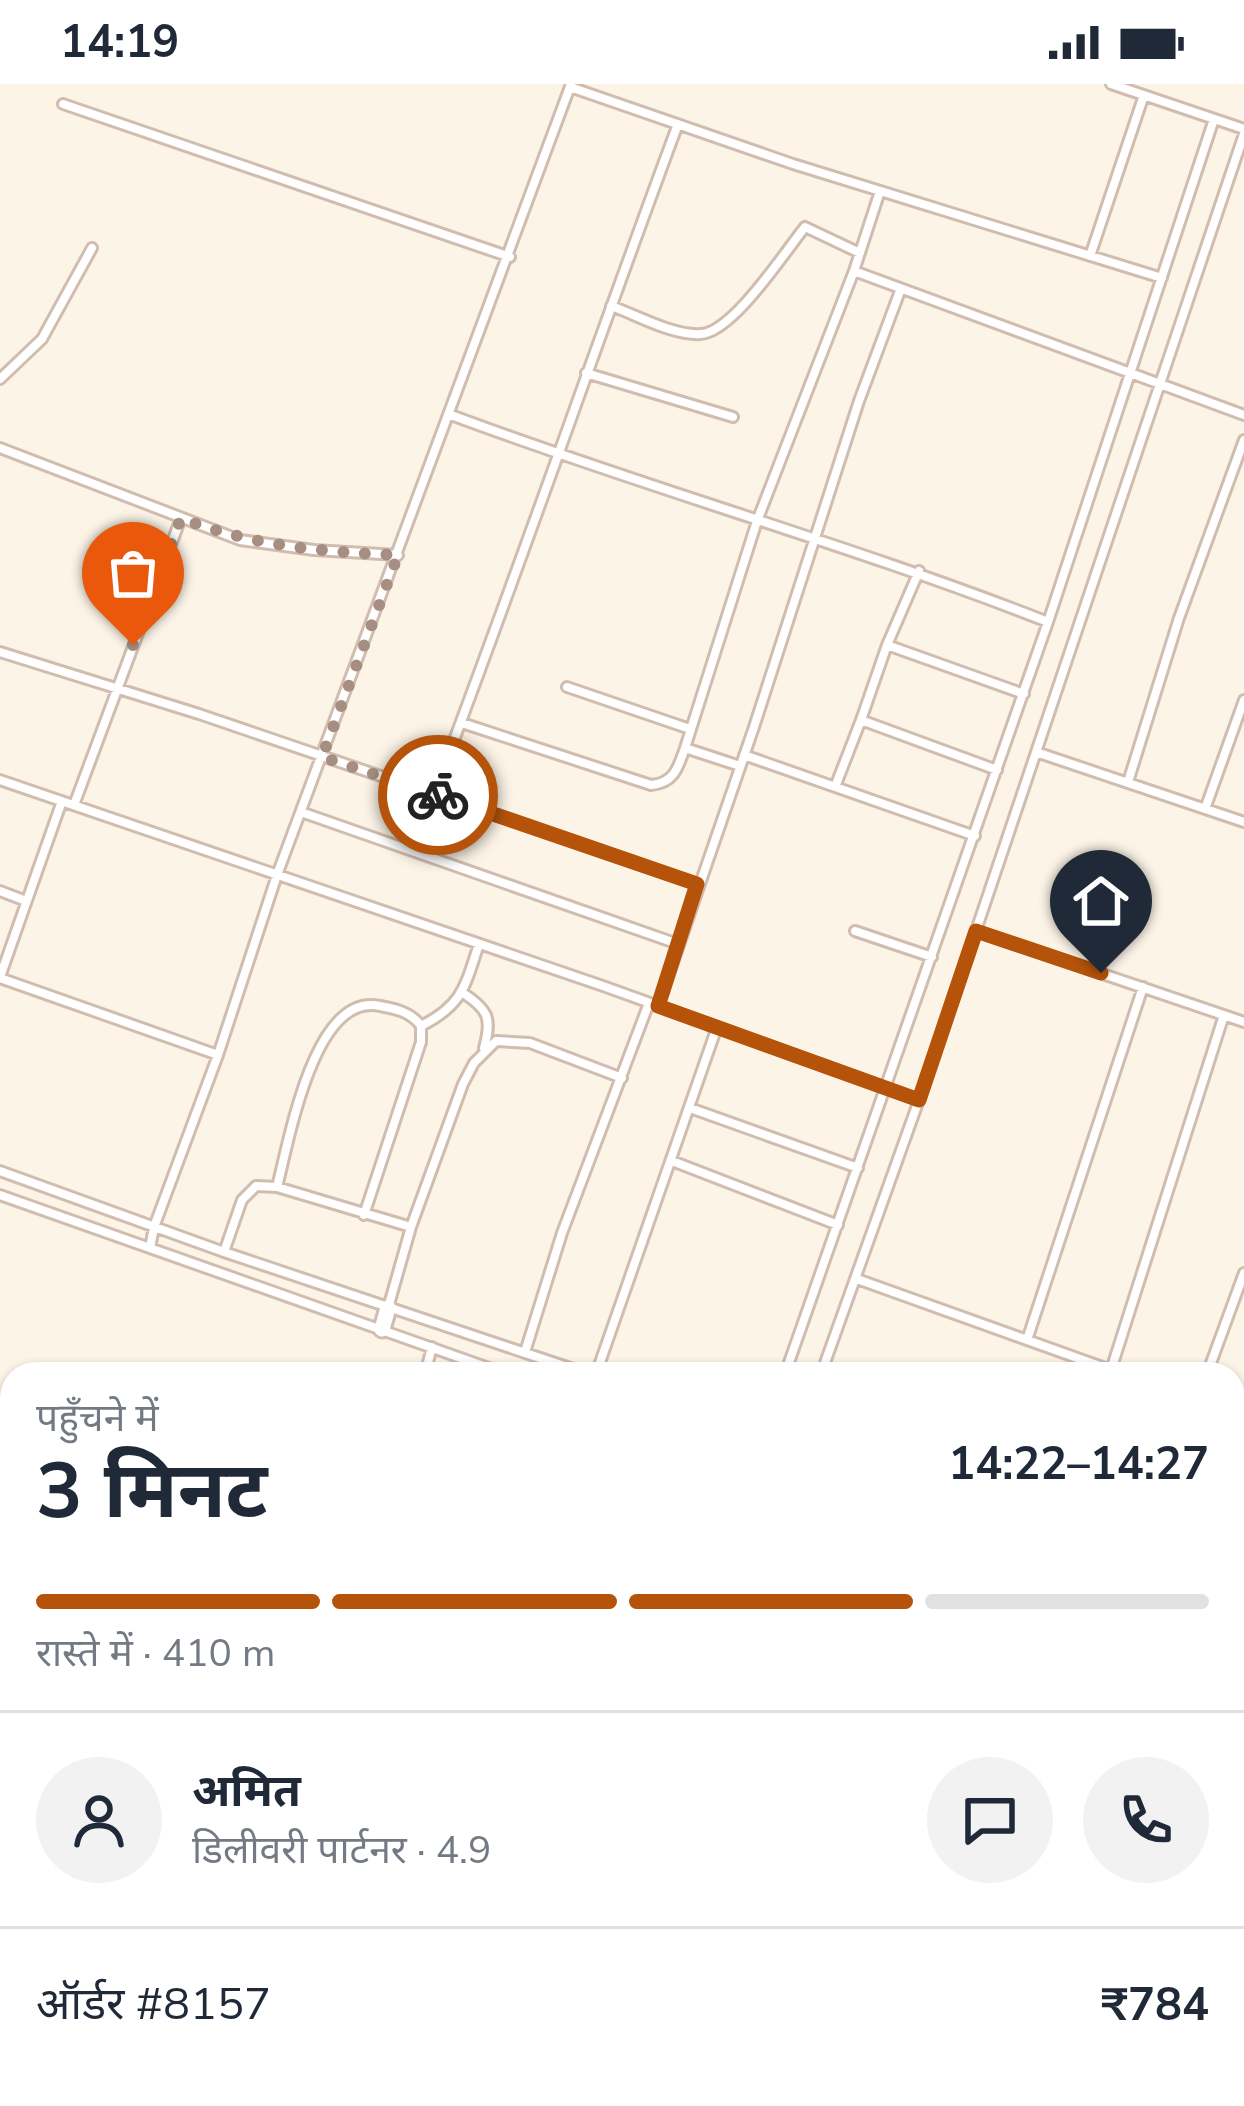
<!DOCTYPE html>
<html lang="hi">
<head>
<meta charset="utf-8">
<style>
	:root { --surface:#fff; --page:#f2f2f3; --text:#1f2937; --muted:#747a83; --line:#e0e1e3; --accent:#b45309 }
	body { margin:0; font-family:"Nunito Sans","Noto Sans Devanagari",sans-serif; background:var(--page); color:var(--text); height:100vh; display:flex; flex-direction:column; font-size:45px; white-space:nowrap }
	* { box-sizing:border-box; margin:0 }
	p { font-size:39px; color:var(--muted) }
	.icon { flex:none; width:66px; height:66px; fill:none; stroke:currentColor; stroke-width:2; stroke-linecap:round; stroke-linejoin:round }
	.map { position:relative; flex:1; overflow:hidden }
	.details { position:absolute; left:0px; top:1278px; width:1245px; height:744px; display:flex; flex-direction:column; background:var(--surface); border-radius:36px 36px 0 0; box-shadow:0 3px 9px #0004 }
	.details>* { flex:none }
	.pin { position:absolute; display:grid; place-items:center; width:102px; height:102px; color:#fff; margin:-123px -51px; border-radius:50% 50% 50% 0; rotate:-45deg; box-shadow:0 0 12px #0007 }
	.pin .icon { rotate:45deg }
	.courier { position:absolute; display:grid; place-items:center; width:120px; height:120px; margin:-60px; border:9px solid #b45309; border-radius:50%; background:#fff; color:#222; box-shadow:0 3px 15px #0007 }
	.head em { font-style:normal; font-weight:700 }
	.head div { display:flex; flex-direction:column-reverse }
	.head { display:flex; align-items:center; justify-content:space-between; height:204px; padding:0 36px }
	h1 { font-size:78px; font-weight:700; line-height:90px }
	.bar { display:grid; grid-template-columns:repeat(4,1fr); gap:18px 12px; align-content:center; height:144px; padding:0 36px }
	.bar i { height:15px; border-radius:9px; background:var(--line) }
	.bar .selected { background:var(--accent) }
	.bar p { grid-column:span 4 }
	.line { display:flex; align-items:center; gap:30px; padding:0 36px; border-top:3px solid var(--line) }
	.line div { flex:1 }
	.round { display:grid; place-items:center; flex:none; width:126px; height:126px; border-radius:63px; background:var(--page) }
	.status { display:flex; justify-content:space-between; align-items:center; height:84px; padding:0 60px; background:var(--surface); direction:ltr }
	.status svg { height:33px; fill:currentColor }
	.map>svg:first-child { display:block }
</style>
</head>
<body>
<div class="status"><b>14:19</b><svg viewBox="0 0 49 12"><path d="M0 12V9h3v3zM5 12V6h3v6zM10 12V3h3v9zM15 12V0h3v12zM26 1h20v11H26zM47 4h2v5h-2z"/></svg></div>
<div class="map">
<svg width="1244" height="2022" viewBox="0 0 1244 2022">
	<rect width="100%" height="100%" fill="#fcf4e7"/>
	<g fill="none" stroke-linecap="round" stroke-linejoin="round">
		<g stroke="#d1bdaf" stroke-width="14">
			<path id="lane" d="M1111,0L1244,45
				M570,3L793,80L1162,194
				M63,20L510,173
				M880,107L854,187L1244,331
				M1090,172L1144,11
				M611,222C637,231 673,252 701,250C733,248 784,169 805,143L860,169
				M586,289L733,333
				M0,295L42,255L92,164
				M451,331C649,405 852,461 1048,538
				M0,364L240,456L314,466L398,471
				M887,561L919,487
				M0,568L199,630L697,800
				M567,603L690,645
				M861,636L887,561L1024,610
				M462,639L651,701C674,699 678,684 685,664
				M1036,668L1244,738
				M744,671L975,752
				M740,682L685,664L757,437L854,187
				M0,696L603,902L919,1016
				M1128,698L1179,534L1244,356
				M835,703L861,636L997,686
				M74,721L181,434
				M1205,725L1244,616
				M301,728L678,860
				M412,767C505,527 588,282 678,40
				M0,807L26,817
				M855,847L932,873
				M976,847L1244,938
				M0,893L62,717
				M0,894L218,971
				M463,909C489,926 492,935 484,964
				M658,922L754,643L859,317L900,207
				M421,942C463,921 465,902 479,860
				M690,1024L858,1084
				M672,1077L838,1141
				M0,1087L224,1168L588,1290
				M277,1103C289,1057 314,907 380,922C396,925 411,928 421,942V958L364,1131
				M0,1111L506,1290
				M411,1143L463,1000L474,979L496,957L530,959L622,994
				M150,1164L154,1143L218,971L277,791L571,0
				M224,1168L242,1116L256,1102L277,1103L411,1143L388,1224
				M857,1195L1122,1290
				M1027,1256L1143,903
				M525,1268L562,1149L649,919
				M1111,1286L1224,931
				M425,1290L432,1263
				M596,1290L717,943
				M785,1290L1048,538L1214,35
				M821,1290L919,1016L1244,50
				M1207,1290L1244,1189
				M1233,1330L1244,1334
				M0,1414L12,1401
				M0,1429L12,1442
				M1233,1519L1244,1523
				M1233,1552L1244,1555
				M0,1621L12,1614
				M1233,1722L1244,1690
				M558,2022L562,2010
				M1123,2022L1128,2010"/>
		</g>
		<g stroke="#d1bdaf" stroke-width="21">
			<path id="street" d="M382,1245L388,1224
				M0,1508L12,1501
				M0,1742L12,1750
				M0,1866L12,1872
				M0,1902L12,1884
				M1241,1955L1244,1945
				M202,2010L214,2022
				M348,2010L363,2022
				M900,2010L935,2022
				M1073,2010L1116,2022
				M294,2022L303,2010
				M435,2022L442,2010
				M701,2022L706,2010
				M758,2022L762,2010
				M869,2022L874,2010"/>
		</g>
		<use href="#lane" stroke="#fff" stroke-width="8"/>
		<use href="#street" stroke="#fff" stroke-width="15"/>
	</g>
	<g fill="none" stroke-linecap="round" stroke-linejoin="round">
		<path stroke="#a68f82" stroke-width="12" stroke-dasharray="0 21.6" d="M133,561L181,434C252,462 322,468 398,471L322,673L438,711"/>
		<path stroke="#b45309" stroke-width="15" d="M438,711L697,800L658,922L919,1016L976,847L1101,889"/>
	</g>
</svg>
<div class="pin" style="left:133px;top:561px;background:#ea580c"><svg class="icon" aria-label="bag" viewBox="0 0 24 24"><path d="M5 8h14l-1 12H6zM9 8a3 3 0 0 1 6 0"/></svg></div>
<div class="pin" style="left:1101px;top:889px;background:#1f2937"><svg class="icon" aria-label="home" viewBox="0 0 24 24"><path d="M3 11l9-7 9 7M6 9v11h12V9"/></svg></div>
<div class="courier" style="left:438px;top:711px"><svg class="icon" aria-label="bike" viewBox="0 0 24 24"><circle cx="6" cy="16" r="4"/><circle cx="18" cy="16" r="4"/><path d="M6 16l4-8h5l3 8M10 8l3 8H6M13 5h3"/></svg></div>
<section class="details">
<div class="head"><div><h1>3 मिनट</h1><p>पहुँचने में</p></div><em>14:22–14:27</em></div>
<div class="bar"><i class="selected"></i><i class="selected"></i><i class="selected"></i><i></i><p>रास्ते में · 410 m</p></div>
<div class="line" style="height:216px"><a class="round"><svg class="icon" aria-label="person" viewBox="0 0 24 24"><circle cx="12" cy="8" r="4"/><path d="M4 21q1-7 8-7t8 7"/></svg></a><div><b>अमित</b><p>डिलीवरी पार्टनर · 4.9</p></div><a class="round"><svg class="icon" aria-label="chat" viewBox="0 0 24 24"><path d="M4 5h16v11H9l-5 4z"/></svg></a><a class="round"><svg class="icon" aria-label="phone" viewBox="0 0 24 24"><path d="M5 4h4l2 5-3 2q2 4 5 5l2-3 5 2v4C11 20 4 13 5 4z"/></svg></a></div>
<div class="line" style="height:156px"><div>ऑर्डर #8157</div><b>₹784</b></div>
</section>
</div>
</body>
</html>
